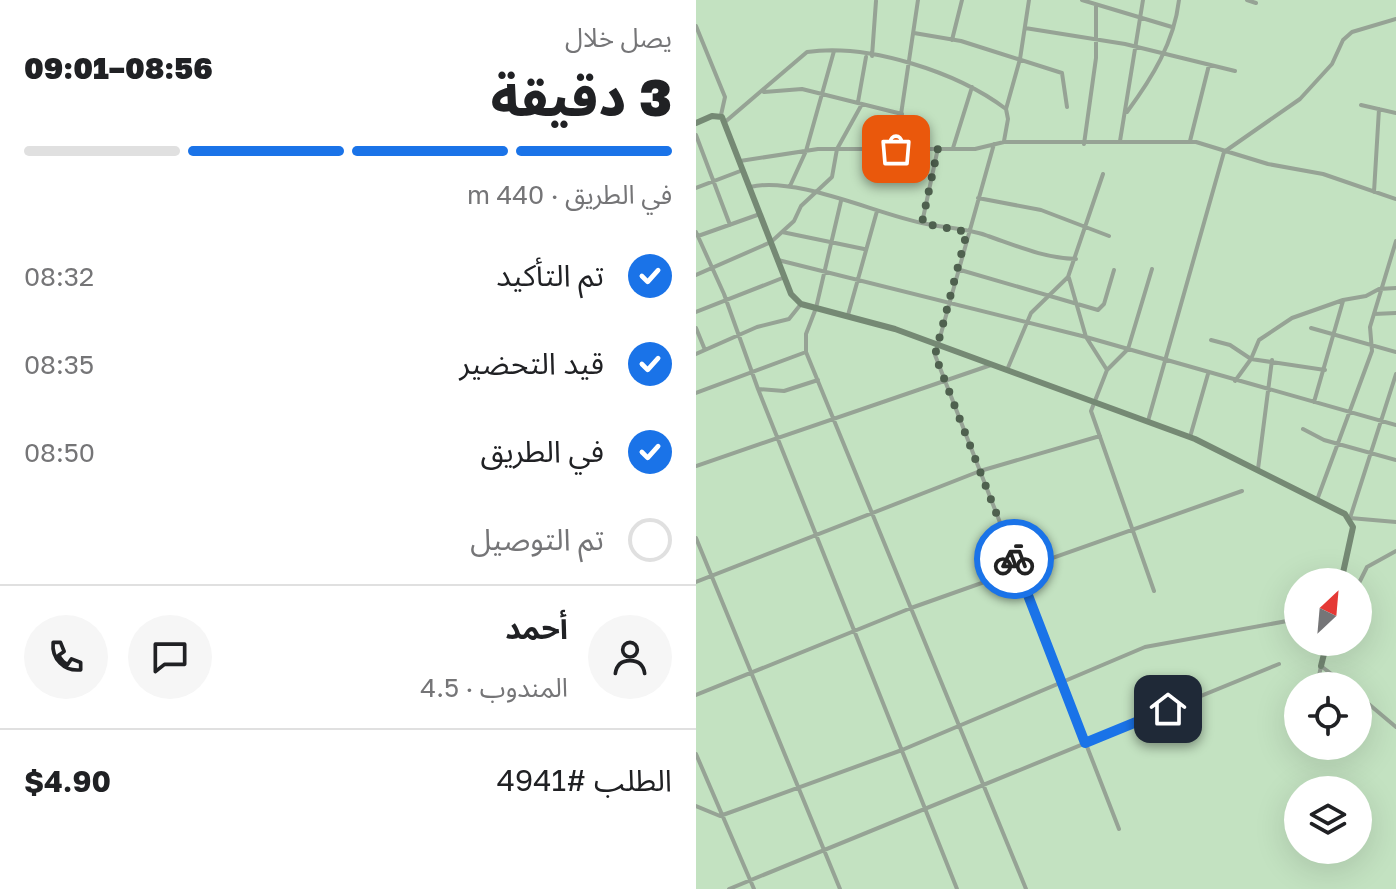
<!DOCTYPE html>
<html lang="ar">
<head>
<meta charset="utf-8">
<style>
	:root { --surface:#fff; --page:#f6f6f6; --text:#202124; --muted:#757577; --line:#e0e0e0; --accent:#1a73e8 }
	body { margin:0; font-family:"Golos Text","Noto Sans Arabic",sans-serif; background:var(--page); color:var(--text); direction:rtl; height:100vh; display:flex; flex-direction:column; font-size:30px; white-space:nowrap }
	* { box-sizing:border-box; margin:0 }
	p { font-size:26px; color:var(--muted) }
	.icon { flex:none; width:44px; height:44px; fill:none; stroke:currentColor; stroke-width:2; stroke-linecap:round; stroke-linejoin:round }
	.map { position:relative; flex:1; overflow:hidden; direction:ltr }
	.sheet { display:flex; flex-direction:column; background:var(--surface); width:696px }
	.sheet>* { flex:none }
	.needle { width:52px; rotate:26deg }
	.fabs { position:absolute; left:588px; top:568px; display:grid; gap:16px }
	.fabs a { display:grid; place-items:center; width:88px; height:88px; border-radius:50%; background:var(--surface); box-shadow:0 8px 32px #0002; font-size:40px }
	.pin { position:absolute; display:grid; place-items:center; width:68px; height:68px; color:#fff; margin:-34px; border-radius:16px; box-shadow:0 4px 12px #0006 }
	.courier { position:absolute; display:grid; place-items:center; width:80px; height:80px; margin:-40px; border:6px solid #1a73e8; border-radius:50%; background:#fff; color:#222; box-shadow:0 2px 10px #0007 }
	.head em { font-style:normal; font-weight:800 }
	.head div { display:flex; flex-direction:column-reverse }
	.head { display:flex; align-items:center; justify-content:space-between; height:136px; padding:0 24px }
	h1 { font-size:52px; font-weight:800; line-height:60px }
	.bar { display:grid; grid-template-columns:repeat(4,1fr); gap:12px 8px; align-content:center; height:96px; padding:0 24px }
	.bar i { height:10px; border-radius:6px; background:var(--line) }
	.bar .active { background:var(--accent) }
	.bar p { grid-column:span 4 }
	.line { display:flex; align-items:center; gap:20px; padding:0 24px; border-top:2px solid var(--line) }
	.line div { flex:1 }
	.round { display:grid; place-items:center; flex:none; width:84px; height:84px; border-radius:42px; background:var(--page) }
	ol { padding:0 24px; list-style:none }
	li { display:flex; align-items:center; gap:24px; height:88px }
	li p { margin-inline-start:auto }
	li .icon { padding:8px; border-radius:50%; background:var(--accent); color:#fff; stroke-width:4 }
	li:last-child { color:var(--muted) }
	li i { width:44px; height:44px; border:4px solid var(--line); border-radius:50% }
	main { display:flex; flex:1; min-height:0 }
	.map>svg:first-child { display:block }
</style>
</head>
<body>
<main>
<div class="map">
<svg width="700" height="889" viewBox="0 0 700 889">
	<rect width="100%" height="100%" fill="#c3e2c1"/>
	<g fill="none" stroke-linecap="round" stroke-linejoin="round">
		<path stroke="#96a395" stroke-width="4" d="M386,0L476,27
			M551,0L560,3
			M0,26L29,97L25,115
			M329,28L429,44L539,71
			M218,33L265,41L366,73L371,107
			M256,40L266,0
			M176,56L180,1
			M68,92L106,89L206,114
			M162,102L170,57
			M665,105L700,113
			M310,109L324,59L333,0
			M431,112C456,78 478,43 483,0
			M29,122L111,52C172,43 261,72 310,109L312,119L308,141
			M0,135L34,225
			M424,141L447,0
			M494,141L513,65
			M298,144L239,355L423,829
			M388,144L400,58V6
			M200,148L222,0
			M257,148L276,87
			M44,161L122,149H279L308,142H500L572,164L627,174L700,199
			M94,186L110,151L138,51
			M54,187C100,176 178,213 226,223C247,228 271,228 292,236C321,246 348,258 380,259
			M0,188L47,170
			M678,192L683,109
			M282,198L345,210L413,236
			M145,201L120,308L110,334V352L330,889
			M226,223L242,148
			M0,232L28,294L62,389L261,889
			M86,232L168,249
			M2,236L64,214
			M82,260L390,337L700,425
			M261,269L402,310L408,304L418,270
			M456,269L432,349L411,370L395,411L458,591
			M0,275L75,242L98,221L105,206L136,177L141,149L166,104
			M373,278L390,337L411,370
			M0,312L89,277
			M678,314L700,313
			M152,315L181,211
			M0,328L9,350
			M615,328L700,352
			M515,340L534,345L555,359L629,370
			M0,354L61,327L93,319L105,304
			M311,370L335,313L372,277L407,174
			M700,374L654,518L700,522
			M539,381L555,359L563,340L596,318L647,300L670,296L683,289L700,288
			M62,389L88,391L122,380
			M0,393L110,352
			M618,402L647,301
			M452,421L528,152L604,99L636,64L647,40L656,32L700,19
			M607,429L628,440L700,460
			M494,437L512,374
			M0,466L295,365
			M562,469L576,360
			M621,500L676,351L674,327L700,241
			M0,538L144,889
			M0,582L284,471L404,436
			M662,585L671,567L700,551
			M621,686L625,666L651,686
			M0,695L215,608L546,491
			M662,695L700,727
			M0,754L58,889
			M0,806L24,816L206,750L449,647L602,619
			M33,889L583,664"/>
		<path stroke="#758974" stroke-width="6" d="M0,123L16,116L26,117L95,294L105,304L199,329L499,439L649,514L657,527L645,582
			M625,666L631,642"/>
	</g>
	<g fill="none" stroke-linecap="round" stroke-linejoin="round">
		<path stroke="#4f614f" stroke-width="8" stroke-dasharray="0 14.4" d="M200,149L242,148L226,223L271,232L239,355L318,559"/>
		<path stroke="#1a73e8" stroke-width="10" d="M318,559L389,743L472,709"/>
	</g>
</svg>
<div class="fabs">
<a><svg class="needle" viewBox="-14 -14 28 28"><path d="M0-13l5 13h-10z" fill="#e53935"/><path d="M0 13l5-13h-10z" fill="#757577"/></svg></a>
<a><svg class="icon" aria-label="locate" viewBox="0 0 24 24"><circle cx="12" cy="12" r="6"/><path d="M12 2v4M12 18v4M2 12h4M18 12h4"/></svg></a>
<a><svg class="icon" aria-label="layers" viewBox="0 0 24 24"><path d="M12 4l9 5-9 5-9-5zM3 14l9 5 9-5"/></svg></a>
</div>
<div class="pin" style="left:200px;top:149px;background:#ea580c"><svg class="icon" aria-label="bag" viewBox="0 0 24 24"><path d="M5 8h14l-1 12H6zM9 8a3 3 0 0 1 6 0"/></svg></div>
<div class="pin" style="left:472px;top:709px;background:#1f2937"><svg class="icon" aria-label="home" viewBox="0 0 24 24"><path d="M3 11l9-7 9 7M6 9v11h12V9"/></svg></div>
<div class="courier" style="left:318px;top:559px"><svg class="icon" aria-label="bike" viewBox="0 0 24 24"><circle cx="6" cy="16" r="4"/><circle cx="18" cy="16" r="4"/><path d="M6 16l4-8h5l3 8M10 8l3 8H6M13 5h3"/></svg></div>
</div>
<section class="sheet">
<div class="head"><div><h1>3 دقيقة</h1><p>يصل خلال</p></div><em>08:56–09:01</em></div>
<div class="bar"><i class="active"></i><i class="active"></i><i class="active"></i><i></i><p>في الطريق · 440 m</p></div>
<ol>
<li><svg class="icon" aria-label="check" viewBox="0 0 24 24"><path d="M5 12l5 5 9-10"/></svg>تم التأكيد<p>08:32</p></li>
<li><svg class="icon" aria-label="check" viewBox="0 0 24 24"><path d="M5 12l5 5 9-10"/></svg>قيد التحضير<p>08:35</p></li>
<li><svg class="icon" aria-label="check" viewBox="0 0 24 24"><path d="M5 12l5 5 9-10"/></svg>في الطريق<p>08:50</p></li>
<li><i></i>تم التوصيل</li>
</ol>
<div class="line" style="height:144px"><a class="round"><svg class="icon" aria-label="person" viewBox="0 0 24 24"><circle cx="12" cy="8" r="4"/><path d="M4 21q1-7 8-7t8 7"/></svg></a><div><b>أحمد</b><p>المندوب · 4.5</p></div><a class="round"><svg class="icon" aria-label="chat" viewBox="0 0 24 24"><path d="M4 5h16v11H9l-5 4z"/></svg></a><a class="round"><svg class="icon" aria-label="phone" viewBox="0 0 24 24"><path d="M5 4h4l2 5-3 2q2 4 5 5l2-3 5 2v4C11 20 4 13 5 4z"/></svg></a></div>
<div class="line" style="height:104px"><div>الطلب #4941</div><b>$4.90</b></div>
</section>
</main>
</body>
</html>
